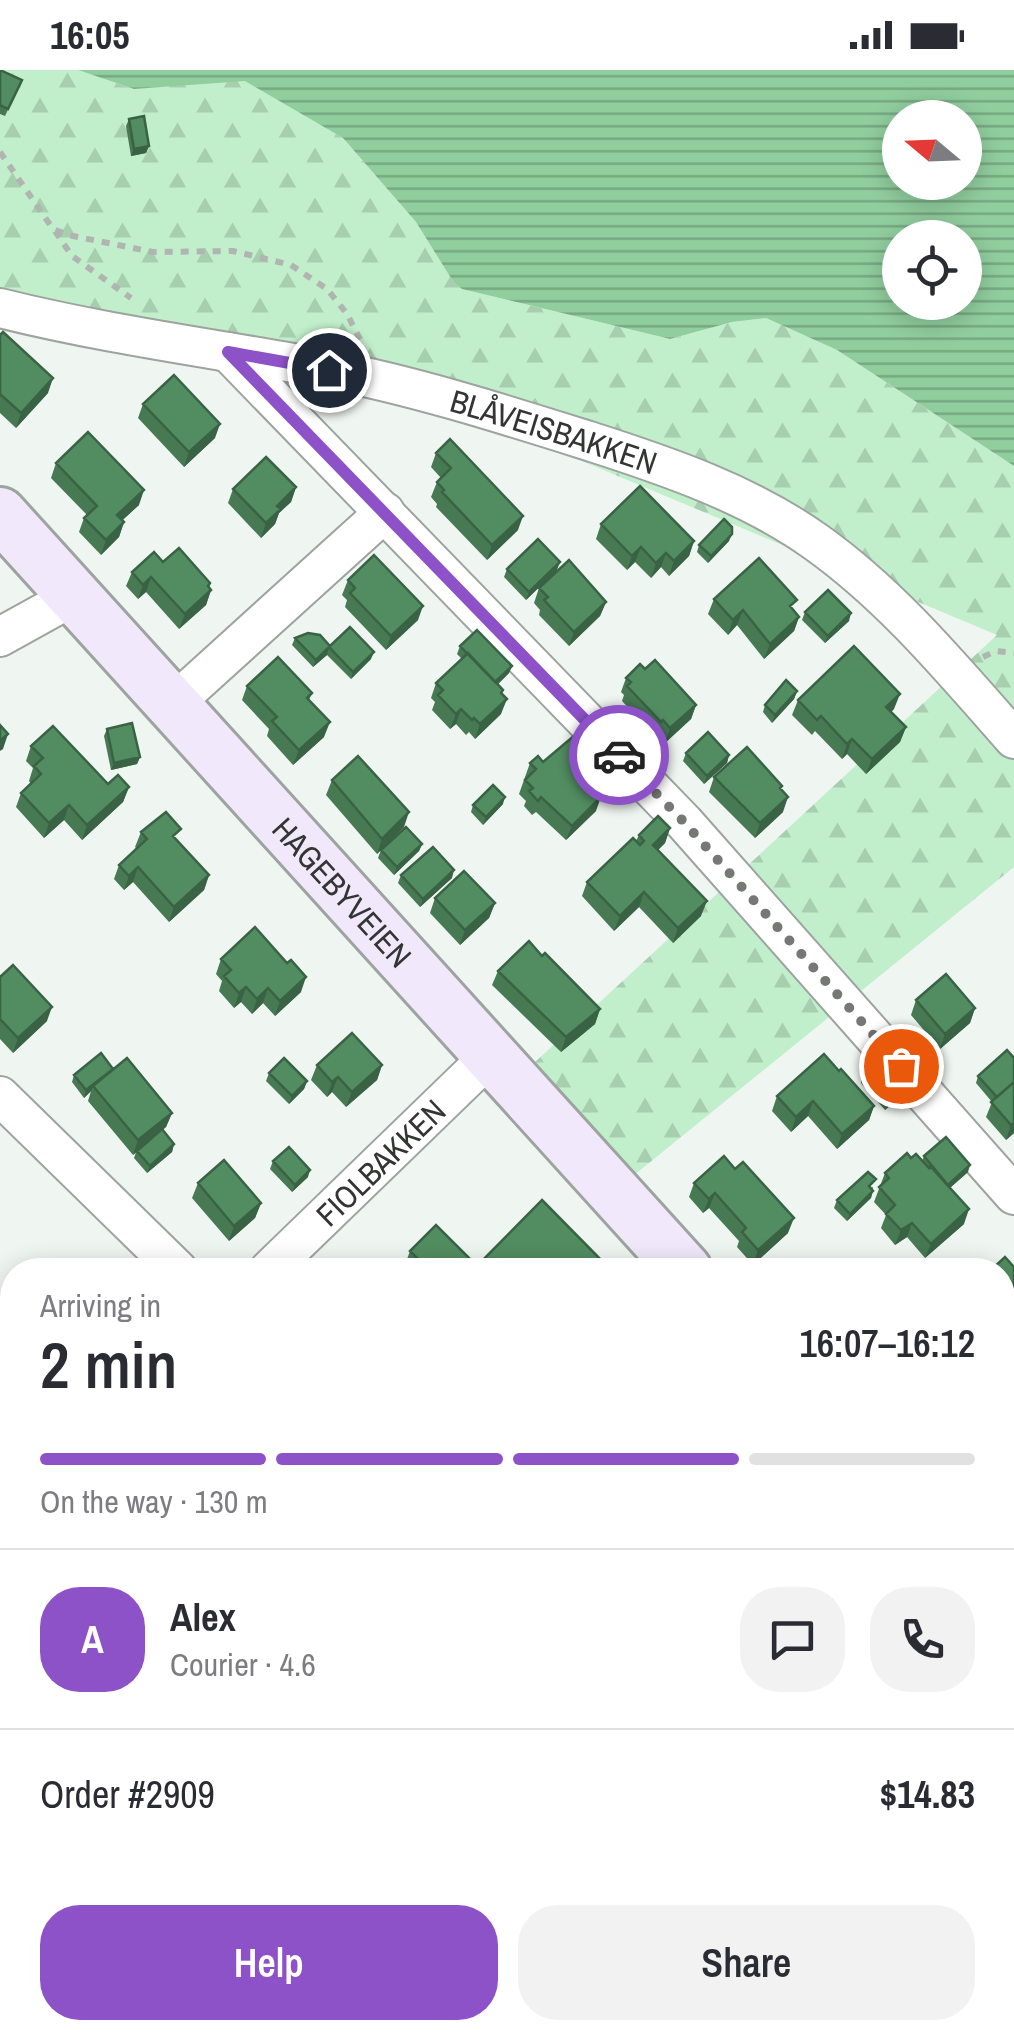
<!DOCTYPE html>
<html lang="en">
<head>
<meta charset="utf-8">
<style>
	:root { --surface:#fff; --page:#f2f2f3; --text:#2b2b33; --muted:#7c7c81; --line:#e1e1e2; --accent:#8e52c8 }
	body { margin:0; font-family:"Archivo Narrow",sans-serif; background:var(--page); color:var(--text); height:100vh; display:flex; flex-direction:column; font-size:38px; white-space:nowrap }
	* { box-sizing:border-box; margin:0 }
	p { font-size:32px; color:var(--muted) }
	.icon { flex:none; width:55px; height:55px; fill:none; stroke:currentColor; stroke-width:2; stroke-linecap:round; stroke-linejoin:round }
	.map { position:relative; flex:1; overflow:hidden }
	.panel { position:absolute; left:0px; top:1188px; width:1015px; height:782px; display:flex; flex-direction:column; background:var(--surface); border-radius:40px 40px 0 0; box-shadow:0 5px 25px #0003 }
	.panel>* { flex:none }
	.needle { width:65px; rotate:289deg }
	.fabs { position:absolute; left:882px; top:30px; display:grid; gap:20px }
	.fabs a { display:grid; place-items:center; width:100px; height:100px; border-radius:50%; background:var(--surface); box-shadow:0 5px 25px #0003; font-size:50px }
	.pin { position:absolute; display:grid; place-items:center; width:85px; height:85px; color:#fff; margin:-42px; border:5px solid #fff; border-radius:50%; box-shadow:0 2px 10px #0007 }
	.courier { position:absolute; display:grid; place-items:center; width:100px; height:100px; margin:-50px; border:8px solid #8e52c8; border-radius:50%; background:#fff; color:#222; box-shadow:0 2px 12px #0007 }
	.headline em { font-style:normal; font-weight:600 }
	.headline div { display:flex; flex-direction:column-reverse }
	.headline { display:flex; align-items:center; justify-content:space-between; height:170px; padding:0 40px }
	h1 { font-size:65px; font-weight:600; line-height:75px }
	.bar { display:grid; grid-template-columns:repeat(4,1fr); gap:15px 10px; align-content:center; height:120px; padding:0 40px }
	.bar i { height:12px; border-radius:8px; background:var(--line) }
	.bar .current { background:var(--accent) }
	.bar p { grid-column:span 4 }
	.line { display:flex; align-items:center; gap:25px; padding:0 40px; border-top:2px solid var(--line) }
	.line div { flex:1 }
	.round { display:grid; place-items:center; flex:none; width:105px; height:105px; border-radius:40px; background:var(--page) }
	.action { display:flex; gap:20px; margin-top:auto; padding:20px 40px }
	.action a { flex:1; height:115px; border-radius:40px; background:var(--accent); color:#fff; font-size:40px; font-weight:600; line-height:115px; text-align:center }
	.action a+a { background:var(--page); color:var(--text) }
	.status { display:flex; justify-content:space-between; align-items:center; height:70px; padding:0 50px; background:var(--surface); direction:ltr }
	.status svg { height:28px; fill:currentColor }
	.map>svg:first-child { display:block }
</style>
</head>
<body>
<div class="status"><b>16:05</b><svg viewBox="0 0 49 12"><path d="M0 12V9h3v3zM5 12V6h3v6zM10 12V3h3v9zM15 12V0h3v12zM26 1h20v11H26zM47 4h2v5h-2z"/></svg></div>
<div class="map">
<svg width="1014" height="1968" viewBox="0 0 1014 1968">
	<defs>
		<pattern id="forest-firs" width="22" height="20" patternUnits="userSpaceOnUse" patternTransform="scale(2.5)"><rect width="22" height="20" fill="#c2efcb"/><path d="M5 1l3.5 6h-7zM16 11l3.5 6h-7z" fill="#a7ceaf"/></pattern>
		<pattern id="water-rules" width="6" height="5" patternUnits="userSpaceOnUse" patternTransform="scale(2.5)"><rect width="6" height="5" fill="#91ce9e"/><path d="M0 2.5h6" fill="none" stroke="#77a881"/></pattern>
	</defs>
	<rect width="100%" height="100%" fill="#eff5f0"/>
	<path fill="url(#forest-firs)" d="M0,0H78L134,19L245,10L343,68L416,152L454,213L462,219L670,269L732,252L766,248L837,280L1014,396V797L633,1106L534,993L997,565L427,326L0,219Z"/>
	<path fill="url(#water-rules)" fill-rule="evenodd" d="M78,0H1014V396L837,280L766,248L732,252L670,269L462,219L454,213L416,152L343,68L245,11L134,19ZM900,48H965V112H900ZM900,168H965V232H900Z"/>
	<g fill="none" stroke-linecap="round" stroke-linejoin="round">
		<g stroke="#9da39e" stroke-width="22">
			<path id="service" d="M0,1775L12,1746"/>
		</g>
		<g stroke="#9da39e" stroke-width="42">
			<g id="minor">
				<path id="s1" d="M0,238C108,265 218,279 327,299C415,316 503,344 589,371C667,396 749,424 816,472C892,526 953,600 1014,669"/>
				<path d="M228,282L684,752L1014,1125"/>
				<path d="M0,567L74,526"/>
				<path d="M172,635L385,442"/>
				<path d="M0,1026L178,1200"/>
				<path id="s2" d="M269,1200L490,986"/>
				<path d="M433,1958L444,1968"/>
				<path d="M856,1958L865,1968"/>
			</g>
		</g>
		<g stroke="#9da39e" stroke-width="58">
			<g id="secondary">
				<path id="s3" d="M0,444L685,1200"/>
				<path d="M1002,1547L1014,1560"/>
			</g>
		</g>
		<path stroke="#b0b5b1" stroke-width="6" stroke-dasharray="8 8" stroke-linecap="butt" d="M0,82L53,159L68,165L153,182L233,181L291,195L327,219L347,244L361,271
			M55,161L72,186L131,228
			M983,587L996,581L1014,583
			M0,1526L12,1530
			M0,1638L12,1602
			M0,1712L12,1716"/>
		<use href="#service" stroke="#fff" stroke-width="18"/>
		<use href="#minor" stroke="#fff" stroke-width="38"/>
		<use href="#secondary" stroke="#f1e9fb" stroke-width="52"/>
	</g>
	<path fill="#477953" d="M0,0L22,10L5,46L0,44Z
		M129,49L149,76L146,83L131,86L126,56Z
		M0,265L48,323L16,358L0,343Z
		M143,334L215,368L184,397L138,348Z
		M436,383L518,460L487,490L436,437L437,434L431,427L437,412L441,408L431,397Z
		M56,393L139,435L122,450L124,452L119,467L101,485L79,462L84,448L87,445L51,408Z
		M296,417L291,432L279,443L275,454L261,468L228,433L233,419Z
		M601,454L694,471L689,486L669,506L661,497L651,508L635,492L627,500L596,469Z
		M729,471L708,493L697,482L699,475Z
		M163,492L210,513L209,517L211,520L206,535L179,559L146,522L138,529L126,516L132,502Z
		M507,499L557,500L526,530L504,507Z
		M348,510L418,550L386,580L345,537L347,530L342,525Z
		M539,518L606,532L600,546L569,576L539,545L540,540L534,533Z
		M714,529L794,540L799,547L794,561L764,589L737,555L728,565L708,544Z
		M805,542L849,551L825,573L802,550Z
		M295,568L330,576L371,589L351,609L327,585L313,597L292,575Z
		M460,576L512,596L509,603L498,614L502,624L501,644L475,669L469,662L466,665L456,654L450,659L432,640L435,632L431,628L436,613L462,589L457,584Z
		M645,599L696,635L691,649L665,673L658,665L655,667L622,631L624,625L621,622L626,608Z
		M247,616L312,623L309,630L324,667L293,695L267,666L269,659L242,630Z
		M797,621L794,629L772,653L763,642L765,635Z
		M798,630L894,639L891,642L906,657L900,672L866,704L847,684L842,689L815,661L812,665L792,645Z
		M107,659L140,687L137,694L111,700L104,666Z
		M31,676L108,714L129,717L123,732L82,770L64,750L44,768L16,737L21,723L31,714L29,711L33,698L26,691Z
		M686,683L729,685L727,693L704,714L683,691Z
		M543,692L600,700L589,711L596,741L566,770L536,742L532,745L524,736L526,731L519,724L530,693Z
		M714,707L781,720L783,742L755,768L709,722Z
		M332,710L404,757L377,784L326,725Z
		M503,734L483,755L471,742L473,735Z
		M670,758L665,773L658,780L701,846L673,873L639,837L614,861L582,826L587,812L636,771L639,765Z
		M141,762L177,770L209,805L204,820L169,852L133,812L124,820L114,809L119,795L137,779L135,777Z
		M422,774L419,781L394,805L378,788L381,780Z
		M401,805L452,808L420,837L398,813Z
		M435,828L495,833L489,848L460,875L430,843Z
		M542,886L600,939L595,954L561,982L492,915L498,901Z
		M221,889L301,922L275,946L263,933L252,944L241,932L234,938L219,921L222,911L216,904Z
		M0,907L47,951L13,983L0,969Z
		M916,930L975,938L970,953L940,979L911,945Z
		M1014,988V1063L1006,1070L986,1047L992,1032L976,1013L978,1006Z
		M317,995H382L377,1010L346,1037L332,1022L327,1027L311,1010Z
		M113,999L172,1043L166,1057L162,1060L174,1074L172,1082L147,1103L134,1088L136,1082L133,1085L88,1031L91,1021L84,1028L72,1012L74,1005Z
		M839,1001L874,1036L869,1050L837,1079L808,1046L791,1062L772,1041L777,1026Z
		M269,1003L307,1011L304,1019L289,1034L266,1011Z
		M863,1005L900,1027L885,1040L861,1013Z
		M924,1086L968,1102L950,1118L964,1154L925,1188L907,1167L895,1175L881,1158L886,1145L874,1132L885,1103L911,1088L922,1091Z
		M273,1091L308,1107L292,1122L270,1099Z
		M198,1113L261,1133L255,1148L229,1171L192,1128Z
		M694,1113L788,1163L753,1195L737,1177L739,1171L709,1138L703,1143L689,1127Z
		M873,1117L871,1128L847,1151L834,1138L837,1130Z
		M410,1181L477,1196L611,1200H403Z
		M1014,1197V1292L1002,1278L1004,1270L1002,1268V1200Z
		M1002,1404L1009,1411L1014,1406V1487L1005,1477L1002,1479Z
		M1014,1644V1661L1008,1654L1011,1647Z
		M1002,1672L1014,1682V1745L1002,1756Z
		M481,1958H506L497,1968H493Z
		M926,1958H975L971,1968H936Z"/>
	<path fill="#396344" d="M149,76L146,83L131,86L134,79Z
		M53,308L48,323L16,358L21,343Z
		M220,354L215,368L184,397L189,382Z
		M296,417L291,432L279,443L275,454L261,468L266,453L277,436Z
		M144,420L139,435L112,460L117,445Z
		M523,446L518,460L487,490L492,475Z
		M124,452L119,467L101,485L106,470Z
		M732,464L729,471L708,493L711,486Z
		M694,471L689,486L669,506L674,491Z
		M641,477L635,492L627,500L632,486Z
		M666,483L661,497L651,508L656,493Z
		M560,492L557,500L526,530L529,522Z
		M151,507L146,522L138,529L143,515Z
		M210,513L206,525L211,520L206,535L179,559L185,544Z
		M606,532L600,546L569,576L574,562Z
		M423,536L418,550L386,580L391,566Z
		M743,540L737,555L728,565L733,550Z
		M851,543L849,551L825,573L828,566Z
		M799,547L794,561L764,589L770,574Z
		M329,577L327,585L313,597L316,590Z
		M374,582L371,589L351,609L353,602Z
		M512,596L509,603L492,620L495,612Z
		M797,621L794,629L772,653L775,645Z
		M900,624L894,639L881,651L886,637Z
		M507,629L501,644L475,669L480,654Z
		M696,635L691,649L665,673L670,658Z
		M461,639L456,654L450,659L456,644Z
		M330,652L324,667L293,695L299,680Z
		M906,657L900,672L866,704L872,689Z
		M8,664L3,679L0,681V671Z
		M852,669L847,684L842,689L847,674Z
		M606,685L600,700L579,720L584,705Z
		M729,685L727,693L704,714L707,706Z
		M140,687L137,694L111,700L114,693Z
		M129,717L123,732L82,770L87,755Z
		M505,727L503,734L483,755L486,747Z
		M601,727L596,741L566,770L572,756Z
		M788,727L783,742L755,768L760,753Z
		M69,735L64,750L44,768L49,753Z
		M409,742L404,757L377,784L382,769Z
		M670,758L665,773L648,790L653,775Z
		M422,774L419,781L394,805L397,797Z
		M138,797L133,812L124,820L129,806Z
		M454,800L452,808L420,837L423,829Z
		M209,805L204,820L169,852L174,837Z
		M644,822L639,837L614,861L620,846Z
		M707,831L701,846L673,873L678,858Z
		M495,833L489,848L460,875L465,860Z
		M306,907L301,922L275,946L280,931Z
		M246,917L241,932L234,938L239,923Z
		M268,918L263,933L252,944L257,929Z
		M52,937L47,951L13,983L18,968Z
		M975,938L970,953L940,979L945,964Z
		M600,939L595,954L561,982L566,967Z
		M382,995L377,1010L346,1037L352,1022Z
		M113,999L93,1016L91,1021L84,1028L86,1020Z
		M338,1007L332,1022L327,1027L332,1012Z
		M307,1011L304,1019L289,1034L292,1026Z
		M903,1019L900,1027L885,1040L888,1033Z
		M813,1031L808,1046L791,1062L796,1047Z
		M874,1036L869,1050L837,1079L842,1064Z
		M172,1043L166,1057L133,1085L138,1070Z
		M1014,1053V1063L1006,1070L1011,1055Z
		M174,1074L172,1082L147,1103L150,1096Z
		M970,1095L968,1102L945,1122L948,1115Z
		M310,1100L308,1107L292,1122L295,1115Z
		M873,1121L871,1128L847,1151L850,1144Z
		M715,1123L709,1138L703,1143L709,1129Z
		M261,1133L255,1148L229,1171L234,1156Z
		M969,1139L964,1154L925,1188L931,1174Z
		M794,1148L788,1163L753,1195L758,1180Z
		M912,1153L907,1167L895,1175L901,1160Z
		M12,1356V1361L6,1380L0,1385V1368Z
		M1014,1736V1745L1002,1756L1007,1742Z
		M1014,1832V1837L1003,1848L1005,1840Z
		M500,1958H506L496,1968Z"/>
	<path fill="#528d61" stroke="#396344" stroke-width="2.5" d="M0,0L22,10L8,39L0,35Z
		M144,46L149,76L134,79L129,49Z
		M3,262L53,308L21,343L0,324V265Z
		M174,305L220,354L189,382L143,334Z
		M88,362L144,420L117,445L124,452L106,470L84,448L97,436L56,393Z
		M450,369L523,446L492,475L442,422L444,420L437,412L451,398L436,383Z
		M266,387L296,417L277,436L281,439L266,453L233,419Z
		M640,416L694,471L674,491L666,483L656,493L641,477L632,486L601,454Z
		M724,449L732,457V464L711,486L699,475Z
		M538,469L560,492L529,522L507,499Z
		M179,478L210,513L208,516L211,520L185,544L151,507L143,515L132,502L154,482L163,492Z
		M374,485L423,536L391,566L350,523L355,518L348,510Z
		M759,488L797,530L790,536L799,547L770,574L743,540L733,550L714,529Z
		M569,490L606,532L574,562L544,530L548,527L539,518Z
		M828,520L851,543L828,566L805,542Z
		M350,557L374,582L353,602L329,577L316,590L295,568L308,563L320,565L330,576Z
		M477,560L512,596L495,612L460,576Z
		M854,576L900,624L886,637L906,657L872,689L852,669L847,674L821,646L817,650L798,630Z
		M468,583L503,620L501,623L507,629L480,654L474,648L472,650L461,639L456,644L438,625L443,620L436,613Z
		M278,587L312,623L307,628L330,652L299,680L272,651L277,647L247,616Z
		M655,590L696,635L670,658L663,650L661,652L627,616L631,612L626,608L640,594L645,599Z
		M786,610L797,621L775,645L765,635Z
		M132,653L140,687L114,693L107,659Z
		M0,655L8,664L0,671Z
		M53,656L108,714L118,705L129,717L87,755L69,735L49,753L21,723L41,704L34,696L43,688L31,676Z
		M581,660L606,685L584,705L601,727L572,756L541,727L538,731L529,721L533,718L525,710L536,699L530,693L538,686L543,692Z
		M708,662L729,685L707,706L686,683Z
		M747,677L782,716L780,718L788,727L760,753L714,707Z
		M358,686L409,742L382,769L332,710Z
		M493,715L505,727L486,747L473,735Z
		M166,742L181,759L173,766L209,805L174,837L138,797L129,806L119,795L147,769L141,762Z
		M658,746L670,758L653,775L707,831L678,858L644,822L620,846L587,812L633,768L640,775L644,771L639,765Z
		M406,757L422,774L397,797L381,780Z
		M433,777L454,800L423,829L401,805Z
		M464,801L495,833L465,860L435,828Z
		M255,857L287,893L291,890L306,907L280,931L268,918L257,929L246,917L239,923L224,906L231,900L221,889Z
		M529,871L542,886L545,883L600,939L566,967L498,901Z
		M13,895L52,937L18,968L0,949V907Z
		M946,904L975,938L945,964L916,930Z
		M352,963L382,995L352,1022L338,1007L332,1012L317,995Z
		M1007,980L1014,988V1012L997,1027L978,1006Z
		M101,983L113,999L86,1020L74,1005Z
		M824,984L839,1001L841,999L874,1036L842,1064L813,1031L796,1047L777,1026Z
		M127,988L172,1043L138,1070L93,1016Z
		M284,988L307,1011L292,1026L269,1003Z
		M878,992L903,1019L888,1033L863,1005Z
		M1014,1012V1053L1011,1055L991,1032Z
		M162,1059L174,1074L150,1096L137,1081Z
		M946,1067L970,1095L948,1115L924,1086Z
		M289,1077L310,1100L295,1115L273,1091Z
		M907,1083L911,1088L916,1084L929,1098L930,1096L969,1139L931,1174L912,1153L901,1160L886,1144L895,1135L879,1117L889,1108L885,1103Z
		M724,1086L735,1099L743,1092L794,1148L758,1180L742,1162L746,1158L715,1123L709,1129L694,1113Z
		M224,1090L261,1133L234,1156L198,1113Z
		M868,1102L876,1109L869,1116L873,1121L850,1144L837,1130Z
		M542,1130L611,1200H429L410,1181L436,1155L477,1196Z
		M1005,1187L1014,1197V1271L1007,1263L1012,1258L1002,1247V1200H991Z
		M1,1339L12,1350V1356L0,1368Z
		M1002,1404L1009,1411L1014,1406V1466L1010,1462L1006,1466L1002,1462Z
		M1002,1672L1014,1682V1736L1007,1742L1002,1739Z
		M1007,1815L1014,1823V1832L1005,1840L1002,1837V1819Z
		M12,1957V1958H89L87,1968H4L6,1960L12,1961Z
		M315,1958H363L372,1968H318L311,1961Z
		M764,1958H821L831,1968H753Z
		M945,1958H975L963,1968H956Z"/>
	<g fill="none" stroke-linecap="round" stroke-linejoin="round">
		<path stroke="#757875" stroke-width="10" stroke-dasharray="0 18" d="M619,685L684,752L901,996"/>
		<path stroke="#8e52c8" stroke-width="12" d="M329,300L228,282L619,685"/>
	</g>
	<g text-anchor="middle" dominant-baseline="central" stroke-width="9" stroke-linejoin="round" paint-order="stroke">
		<g font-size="32" fill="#333533" stroke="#fff">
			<text stroke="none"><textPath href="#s1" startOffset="568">BLÅVEISBAKKEN</textPath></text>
			<text stroke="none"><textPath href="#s3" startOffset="510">HAGEBYVEIEN</textPath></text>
			<text stroke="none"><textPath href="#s2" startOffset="155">FIOLBAKKEN</textPath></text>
		</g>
	</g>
</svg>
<div class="fabs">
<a><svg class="needle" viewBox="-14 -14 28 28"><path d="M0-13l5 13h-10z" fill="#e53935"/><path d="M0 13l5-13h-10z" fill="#7c7c81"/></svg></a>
<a><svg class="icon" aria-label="locate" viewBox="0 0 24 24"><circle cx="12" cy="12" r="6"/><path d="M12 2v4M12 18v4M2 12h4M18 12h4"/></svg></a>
</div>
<div class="pin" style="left:901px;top:996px;background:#ea580c"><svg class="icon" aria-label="bag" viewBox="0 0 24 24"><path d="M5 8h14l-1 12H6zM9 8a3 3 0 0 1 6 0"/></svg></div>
<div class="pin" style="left:329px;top:300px;background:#1f2937"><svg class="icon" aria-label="home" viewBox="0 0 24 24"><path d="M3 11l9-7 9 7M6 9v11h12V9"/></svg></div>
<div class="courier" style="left:619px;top:685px"><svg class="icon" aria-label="car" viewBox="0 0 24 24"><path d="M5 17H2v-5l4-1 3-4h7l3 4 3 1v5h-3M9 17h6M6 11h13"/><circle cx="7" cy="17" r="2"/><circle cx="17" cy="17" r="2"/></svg></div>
<section class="panel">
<div class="headline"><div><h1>2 min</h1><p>Arriving in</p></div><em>16:07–16:12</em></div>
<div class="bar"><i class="current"></i><i class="current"></i><i class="current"></i><i></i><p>On the way · 130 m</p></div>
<div class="line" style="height:180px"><b class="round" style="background:var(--accent);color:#fff">A</b><div><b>Alex</b><p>Courier · 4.6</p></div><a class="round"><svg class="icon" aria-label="chat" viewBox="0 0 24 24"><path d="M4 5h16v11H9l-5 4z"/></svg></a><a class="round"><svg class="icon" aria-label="phone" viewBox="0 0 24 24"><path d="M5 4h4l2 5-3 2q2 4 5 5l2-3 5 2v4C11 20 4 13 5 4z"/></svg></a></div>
<div class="line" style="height:130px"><div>Order #2909</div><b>$14.83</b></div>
<div class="action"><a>Help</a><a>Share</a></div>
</section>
</div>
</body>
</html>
